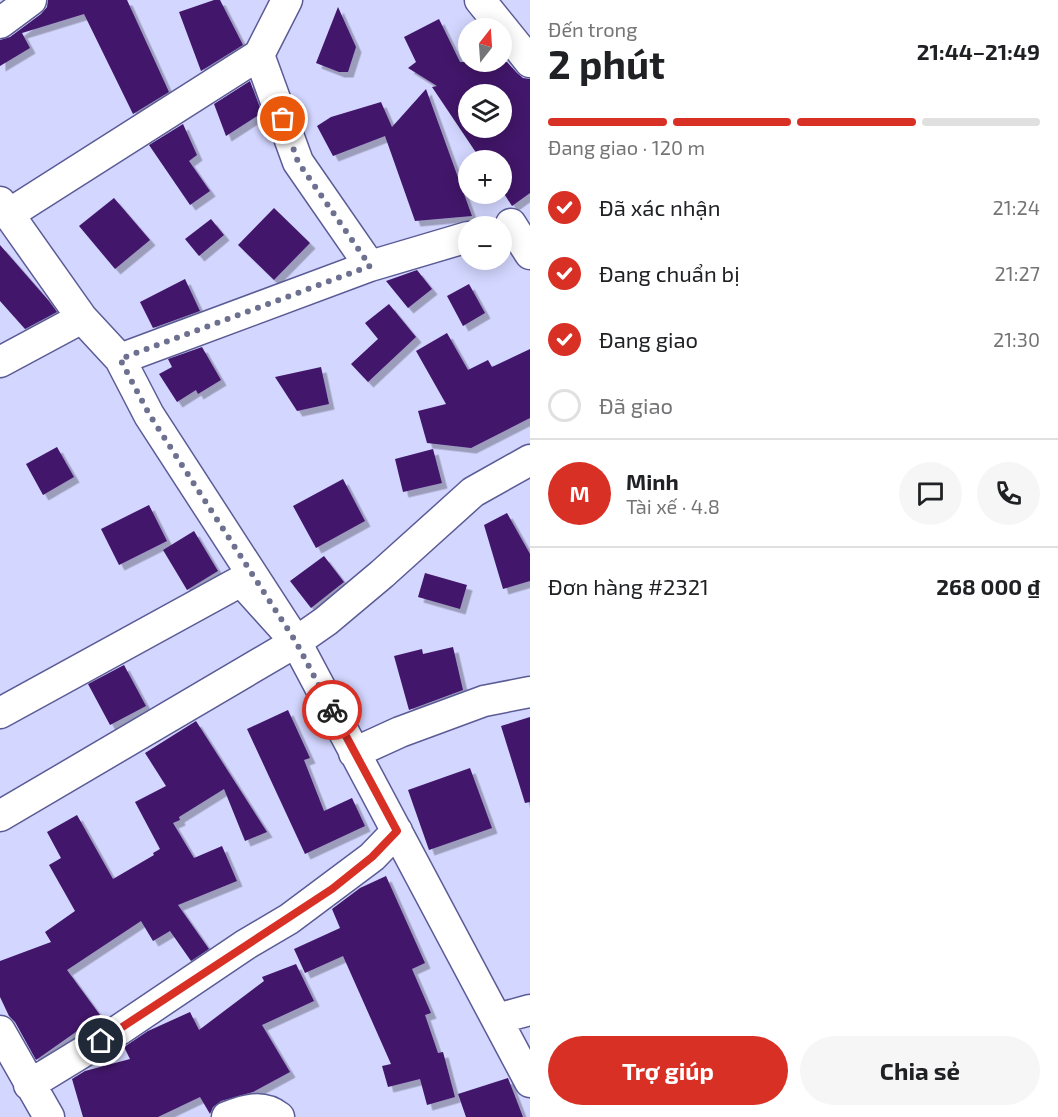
<!DOCTYPE html>
<html lang="vi">
<head>
<meta charset="utf-8">
<style>
	:root { --surface:#fff; --page:#f6f6f6; --text:#202124; --muted:#757577; --line:#e0e0e0; --accent:#d93025 }
	body { margin:0; font-family:"Exo 2",sans-serif; background:var(--page); color:var(--text); height:100vh; display:flex; flex-direction:column; font-size:22px; white-space:nowrap }
	* { box-sizing:border-box; margin:0 }
	p { font-size:20px; color:var(--muted) }
	.icon { flex:none; width:33px; height:33px; fill:none; stroke:currentColor; stroke-width:2; stroke-linecap:round; stroke-linejoin:round }
	.map { position:relative; flex:1; overflow:hidden }
	.panel { display:flex; flex-direction:column; background:var(--surface); width:528px }
	.panel>* { flex:none }
	.needle { width:39px; rotate:17deg }
	.controls { position:absolute; left:458px; top:18px; display:grid; gap:12px }
	.controls a { display:grid; place-items:center; width:54px; height:54px; border-radius:50%; background:var(--surface); box-shadow:0 3px 15px #0003; font-size:30px }
	.pin { position:absolute; display:grid; place-items:center; width:51px; height:51px; color:#fff; margin:-26px; border:3px solid #fff; border-radius:50%; box-shadow:0 2px 6px #0007 }
	.courier { position:absolute; display:grid; place-items:center; width:60px; height:60px; margin:-30px; border:4px solid #d93025; border-radius:50%; background:#fff; color:#222; box-shadow:0 2px 8px #0007 }
	.summary em { font-style:normal; font-weight:700 }
	.summary div { display:flex; flex-direction:column-reverse }
	.summary { display:flex; align-items:center; justify-content:space-between; height:102px; padding:0 18px }
	h1 { font-size:39px; font-weight:700; line-height:45px }
	.bar { display:grid; grid-template-columns:repeat(4,1fr); gap:9px 6px; align-content:center; height:72px; padding:0 18px }
	.bar i { height:8px; border-radius:4px; background:var(--line) }
	.bar .active { background:var(--accent) }
	.bar p { grid-column:span 4 }
	.line { display:flex; align-items:center; gap:15px; padding:0 18px; border-top:2px solid var(--line) }
	.line div { flex:1 }
	.round { display:grid; place-items:center; flex:none; width:63px; height:63px; border-radius:32px; background:var(--page) }
	ol { padding:0 18px; list-style:none }
	li { display:flex; align-items:center; gap:18px; height:66px }
	li p { margin-inline-start:auto }
	li .icon { padding:6px; border-radius:50%; background:var(--accent); color:#fff; stroke-width:4 }
	li:last-child { color:var(--muted) }
	li i { width:33px; height:33px; border:3px solid var(--line); border-radius:50% }
	.cta { display:flex; gap:12px; margin-top:auto; padding:12px 18px }
	.cta a { flex:1; height:69px; border-radius:36px; background:var(--accent); color:#fff; font-size:24px; font-weight:700; line-height:69px; text-align:center }
	.cta a+a { background:var(--page); color:var(--text) }
	main { display:flex; flex:1; min-height:0 }
	.map>svg:first-child { display:block }
</style>
</head>
<body>
<main>
<div class="map">
<svg width="530" height="1117" viewBox="0 0 530 1117">
	<defs>
		<filter id="shadow"><feDropShadow dx="5.5" dy="5.5" stdDeviation="0" flood-color="#0004"/></filter>
	</defs>
	<rect width="100%" height="100%" fill="#d3d6fe"/>
	<path fill="#42166b" fill-rule="evenodd" filter="url(#shadow)" d="M48,0H127L169,92L133,114L84,14L22,33L30,48L0,66V40L10,37L41,14L47,7Z
		M214,0H220L243,45L201,71L179,12Z
		M338,7L356,47L348,72H339L316,63Z
		M439,19L460,62H507L517,73L523,78L530,79V193L512,206L501,189V160H481L432,87L437,86L408,68L416,62L404,37ZM468,94H501V128H468Z
		M250,81L262,113L226,136L214,104Z
		M426,89L447,147L472,216L415,221L385,136L333,156L317,126L331,117L381,102L392,127Z
		M183,124L197,155L189,161L210,191L190,205L149,145Z
		M114,198L150,240L115,269L79,226Z
		M274,208L310,243L274,280L238,245Z
		M211,219L224,235L199,256L185,239Z
		M0,245L49,301L57,312L25,329L0,301Z
		M417,270L432,289L408,308L386,281Z
		M185,279L200,311L153,328L140,302Z
		M469,284L485,313L463,326L447,296Z
		M389,304L416,337L368,382L351,364L378,339L365,323Z
		M447,333L468,370L488,360L492,367L530,349V418L471,448L427,443L418,411L446,404L416,351Z
		M202,347L221,380L198,394L196,390L177,402L159,374L172,367L168,359Z
		M321,367L329,404L297,411L275,377Z
		M57,447L74,477L43,495L26,464Z
		M433,449L442,483L403,492L395,459Z
		M343,479L365,521L316,548L293,506Z
		M149,505L167,541L119,565L101,529Z
		M507,513L530,554V581L503,589L484,525Z
		M194,531L218,571L187,590L163,550Z
		M324,556L344,582L311,608L290,581Z
		M425,573L467,585L460,609L418,597Z
		M453,647L463,690L409,710L394,656L422,649L423,654Z
		M124,665L146,706L110,725L88,684Z
		M288,710L310,758L304,760L324,811L352,798L365,826L305,854L247,729Z
		M530,717V802L525,803L501,726Z
		M196,721L267,832L245,841L224,789L179,817L180,820L173,823L194,858L222,846L237,881L178,905L209,949L191,961L170,931L153,941L141,921L67,970L100,1015L36,1060L15,1022L9,1016L0,997V961L51,942L45,932L75,911L49,865L61,858L47,832L77,815L113,879L154,855L153,853L160,849L135,802L166,786L145,753Z
		M470,768L492,828L429,850L408,790Z
		M386,876L425,963L412,969L431,1013L425,1015L438,1053L443,1052L455,1097L427,1105L420,1079L388,1087L382,1066L391,1064L343,956L305,973L294,949L340,928L332,909L360,888Z
		M296,964L314,1001L262,1025L290,1072L253,1092L221,1101L213,1107L210,1114L200,1097L158,1117H83L72,1079L85,1071L130,1059L124,1047L148,1031L190,1012L199,1030L264,981L262,977Z
		M508,1078L523,1117H466L458,1094Z"/>
	<g fill="none" stroke-linecap="round" stroke-linejoin="round">
		<g stroke="#5b5b96" stroke-width="33">
			<path id="minor" d="M480,0L530,62
				M0,23L31,0
				M259,55L298,162L370,266
				M0,202L82,318L120,359L149,415L296,642L241,581L0,713
				M9,214L259,55L287,0
				M511,224L530,254
				M120,359L370,266L468,237
				M0,362L82,318
				M296,642L530,1082
				M354,753L400,732L484,701L530,692
				M0,816L296,642L326,621L382,574L473,492L530,460
				M497,1019L530,1010
				M0,1031L49,1117
				M29,1085L119,1030L245,945L289,919L372,857L397,831
				M227,1117C245,1110 262,1104 279,1117"/>
		</g>
		<use href="#minor" stroke="#fff" stroke-width="30"/>
	</g>
	<g fill="none" stroke-linecap="round" stroke-linejoin="round">
		<path stroke="#6e7090" stroke-width="6" stroke-dasharray="0 10.8" d="M283,119L298,162L370,266L120,359L149,414L296,642L332,710"/>
		<path stroke="#d93025" stroke-width="8" d="M101,1041L332,889L372,857L397,831L332,710"/>
	</g>
</svg>
<div class="controls">
<a><svg class="needle" viewBox="-14 -14 28 28"><path d="M0-13l5 13h-10z" fill="#e53935"/><path d="M0 13l5-13h-10z" fill="#757577"/></svg></a>
<a><svg class="icon" aria-label="layers" viewBox="0 0 24 24"><path d="M12 4l9 5-9 5-9-5zM3 14l9 5 9-5"/></svg></a>
<a>+</a>
<a>−</a>
</div>
<div class="pin" style="left:283px;top:119px;background:#ea580c"><svg class="icon" aria-label="bag" viewBox="0 0 24 24"><path d="M5 8h14l-1 12H6zM9 8a3 3 0 0 1 6 0"/></svg></div>
<div class="pin" style="left:101px;top:1041px;background:#1f2937"><svg class="icon" aria-label="home" viewBox="0 0 24 24"><path d="M3 11l9-7 9 7M6 9v11h12V9"/></svg></div>
<div class="courier" style="left:332px;top:710px"><svg class="icon" aria-label="bike" viewBox="0 0 24 24"><circle cx="6" cy="16" r="4"/><circle cx="18" cy="16" r="4"/><path d="M6 16l4-8h5l3 8M10 8l3 8H6M13 5h3"/></svg></div>
</div>
<section class="panel">
<div class="summary"><div><h1>2 phút</h1><p>Đến trong</p></div><em>21:44–21:49</em></div>
<div class="bar"><i class="active"></i><i class="active"></i><i class="active"></i><i></i><p>Đang giao · 120 m</p></div>
<ol>
<li><svg class="icon" aria-label="check" viewBox="0 0 24 24"><path d="M5 12l5 5 9-10"/></svg>Đã xác nhận<p>21:24</p></li>
<li><svg class="icon" aria-label="check" viewBox="0 0 24 24"><path d="M5 12l5 5 9-10"/></svg>Đang chuẩn bị<p>21:27</p></li>
<li><svg class="icon" aria-label="check" viewBox="0 0 24 24"><path d="M5 12l5 5 9-10"/></svg>Đang giao<p>21:30</p></li>
<li><i></i>Đã giao</li>
</ol>
<div class="line" style="height:108px"><b class="round" style="background:var(--accent);color:#fff">M</b><div><b>Minh</b><p>Tài xế · 4.8</p></div><a class="round"><svg class="icon" aria-label="chat" viewBox="0 0 24 24"><path d="M4 5h16v11H9l-5 4z"/></svg></a><a class="round"><svg class="icon" aria-label="phone" viewBox="0 0 24 24"><path d="M5 4h4l2 5-3 2q2 4 5 5l2-3 5 2v4C11 20 4 13 5 4z"/></svg></a></div>
<div class="line" style="height:78px"><div>Đơn hàng #2321</div><b>268 000 ₫</b></div>
<div class="cta"><a>Trợ giúp</a><a>Chia sẻ</a></div>
</section>
</main>
</body>
</html>
